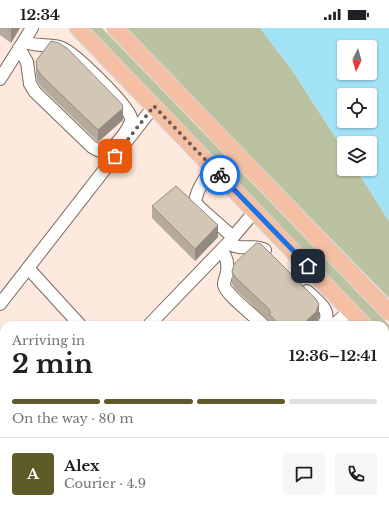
<!DOCTYPE html>
<html lang="en">
<head>
<meta charset="utf-8">
<style>
	:root { --surface:#fff; --page:#f6f6f6; --text:#202124; --muted:#757577; --line:#e0e0e0; --accent:#5e5b28 }
	body { margin:0; font-family:"Libre Baskerville",serif; background:var(--page); color:var(--text); height:100vh; display:flex; flex-direction:column; font-size:15px; white-space:nowrap }
	* { box-sizing:border-box; margin:0 }
	p { font-size:13px; color:var(--muted) }
	.icon { flex:none; width:22px; height:22px; fill:none; stroke:currentColor; stroke-width:2; stroke-linecap:round; stroke-linejoin:round }
	.map { position:relative; flex:1; overflow:hidden }
	.sheet { position:absolute; left:0px; top:293px; width:389px; height:196px; display:flex; flex-direction:column; background:var(--surface); border-radius:12px 12px 0 0; box-shadow:0 1px 3px #0004 }
	.sheet>* { flex:none }
	.needle { width:26px; rotate:185deg }
	.controls { position:absolute; left:337px; top:12px; display:grid; gap:8px }
	.controls a { display:grid; place-items:center; width:40px; height:40px; border-radius:4px; background:var(--surface); box-shadow:0 1px 3px #0004; font-size:20px }
	.pin { position:absolute; display:grid; place-items:center; width:34px; height:34px; color:#fff; margin:-17px; border-radius:8px; box-shadow:0 2px 6px #0006 }
	.courier { position:absolute; display:grid; place-items:center; width:40px; height:40px; margin:-20px; border:3px solid #1a73e8; border-radius:50%; background:#fff; color:#222; box-shadow:0 1px 5px #0007 }
	.summary em { font-style:normal; font-weight:800 }
	.summary div { display:flex; flex-direction:column-reverse }
	.summary { display:flex; align-items:center; justify-content:space-between; height:68px; padding:0 12px }
	h1 { font-size:26px; font-weight:800; line-height:30px }
	.bar { display:grid; grid-template-columns:repeat(4,1fr); gap:6px 4px; align-content:center; height:48px; padding:0 12px }
	.bar i { height:5px; border-radius:3px; background:var(--line) }
	.bar .selected { background:var(--accent) }
	.bar p { grid-column:span 4 }
	.line { display:flex; align-items:center; gap:10px; padding:0 12px; border-top:1px solid var(--line) }
	.line div { flex:1 }
	.round { display:grid; place-items:center; flex:none; width:42px; height:42px; border-radius:4px; background:var(--page) }
	.status { display:flex; justify-content:space-between; align-items:center; height:28px; padding:0 20px; background:var(--surface); direction:ltr }
	.status svg { height:11px; fill:currentColor }
	.map>svg:first-child { display:block }
</style>
</head>
<body>
<div class="status"><b>12:34</b><svg viewBox="0 0 49 12"><path d="M0 12V9h3v3zM5 12V6h3v6zM10 12V3h3v9zM15 12V0h3v12zM26 1h20v11H26zM47 4h2v5h-2z"/></svg></div>
<div class="map">
<svg width="389" height="489" viewBox="0 0 389 489">
	<rect width="100%" height="100%" fill="#fde9dd"/>
	<path fill="#bbc2a1" d="M89,0H102L389,297V312L385,308V297H375Z
		M125,0H260L292,42L344,123V141H356L389,193V270Z
		M385,342L389,346V431L385,427Z"/>
	<path fill="#a1e2f6" fill-rule="evenodd" d="M260,0H389V193L356,141H370V115H344V123L292,42ZM344,19H370V45H344ZM344,67H370V93H344Z"/>
	<g fill="none" stroke-linecap="round" stroke-linejoin="round">
		<g stroke="#7b695f" stroke-width="14">
			<path id="minor" d="M19,20L27,34L30,56L35,64L92,119C96,121 101,125 106,123C114,121 133,97 131,90C128,77 75,25 62,20C56,17 48,18 41,17C35,17 29,15 23,14
				M0,51L32,0
				M213,140C205,150 198,159 195,173L199,179L233,209
				M228,215C242,224 253,215 265,222
				M221,222C228,230 229,238 226,248C225,251 224,254 224,257C226,267 255,288 263,297
				M28,240L80,297
				M307,263C317,273 334,283 323,297
				M0,276L154,78
				M149,297L228,215L255,183
				M334,297L350,282
				M385,444L389,441
				M0,457L4,452
				M122,489L127,485
				M321,489L326,485"/>
		</g>
		<g stroke="#d6d4d4" stroke-width="18">
			<path id="major" d="M78,0L364,297
				M115,0L389,284
				M385,318L389,323"/>
		</g>
		<use href="#minor" stroke="#fff" stroke-width="12"/>
		<use href="#major" stroke="#f4bfa3" stroke-width="16"/>
	</g>
	<path fill="#b5aa9c" d="M0,0H20L11,15L0,7Z
		M36,33L123,92L98,114L41,59L37,53L36,45Z
		M152,178L218,209L195,233L152,190Z
		M232,244L319,288L316,296L315,297H270V295L268,292L235,261L232,256Z"/>
	<path fill="#938b7f" d="M12,0H20L11,15V3Z
		M123,80V92L98,114V102Z
		M218,197V209L195,233V221Z
		M319,276V288L316,296L315,297H302Z"/>
	<path fill="#d2c6b5" stroke="#938b7f" d="M7,0H12L11,3Z
		M51,13L59,15L67,20L122,76L123,80L98,102L41,47L37,41L36,33Z
		M176,158L218,197L195,221L152,178Z
		M256,215L261,216L316,271L319,276L316,284L302,297H280L270,287V283L268,280L235,249L232,244L234,236Z"/>
	<g fill="none" stroke-linecap="round" stroke-linejoin="round">
		<path stroke="#695d56" stroke-width="4" stroke-dasharray="0 7.2" d="M115,128L154,78L220,147"/>
		<path stroke="#1a73e8" stroke-width="5" d="M220,147L308,238"/>
	</g>
</svg>
<div class="controls">
<a><svg class="needle" viewBox="-14 -14 28 28"><path d="M0-13l5 13h-10z" fill="#e53935"/><path d="M0 13l5-13h-10z" fill="#757577"/></svg></a>
<a><svg class="icon" aria-label="locate" viewBox="0 0 24 24"><circle cx="12" cy="12" r="6"/><path d="M12 2v4M12 18v4M2 12h4M18 12h4"/></svg></a>
<a><svg class="icon" aria-label="layers" viewBox="0 0 24 24"><path d="M12 4l9 5-9 5-9-5zM3 14l9 5 9-5"/></svg></a>
</div>
<div class="pin" style="left:115px;top:128px;background:#ea580c"><svg class="icon" aria-label="bag" viewBox="0 0 24 24"><path d="M5 8h14l-1 12H6zM9 8a3 3 0 0 1 6 0"/></svg></div>
<div class="pin" style="left:308px;top:238px;background:#1f2937"><svg class="icon" aria-label="home" viewBox="0 0 24 24"><path d="M3 11l9-7 9 7M6 9v11h12V9"/></svg></div>
<div class="courier" style="left:220px;top:147px"><svg class="icon" aria-label="bike" viewBox="0 0 24 24"><circle cx="6" cy="16" r="4"/><circle cx="18" cy="16" r="4"/><path d="M6 16l4-8h5l3 8M10 8l3 8H6M13 5h3"/></svg></div>
<section class="sheet">
<div class="summary"><div><h1>2 min</h1><p>Arriving in</p></div><em>12:36–12:41</em></div>
<div class="bar"><i class="selected"></i><i class="selected"></i><i class="selected"></i><i></i><p>On the way · 80 m</p></div>
<div class="line" style="height:72px"><b class="round" style="background:var(--accent);color:#fff">A</b><div><b>Alex</b><p>Courier · 4.9</p></div><a class="round"><svg class="icon" aria-label="chat" viewBox="0 0 24 24"><path d="M4 5h16v11H9l-5 4z"/></svg></a><a class="round"><svg class="icon" aria-label="phone" viewBox="0 0 24 24"><path d="M5 4h4l2 5-3 2q2 4 5 5l2-3 5 2v4C11 20 4 13 5 4z"/></svg></a></div>
</section>
</div>
</body>
</html>
